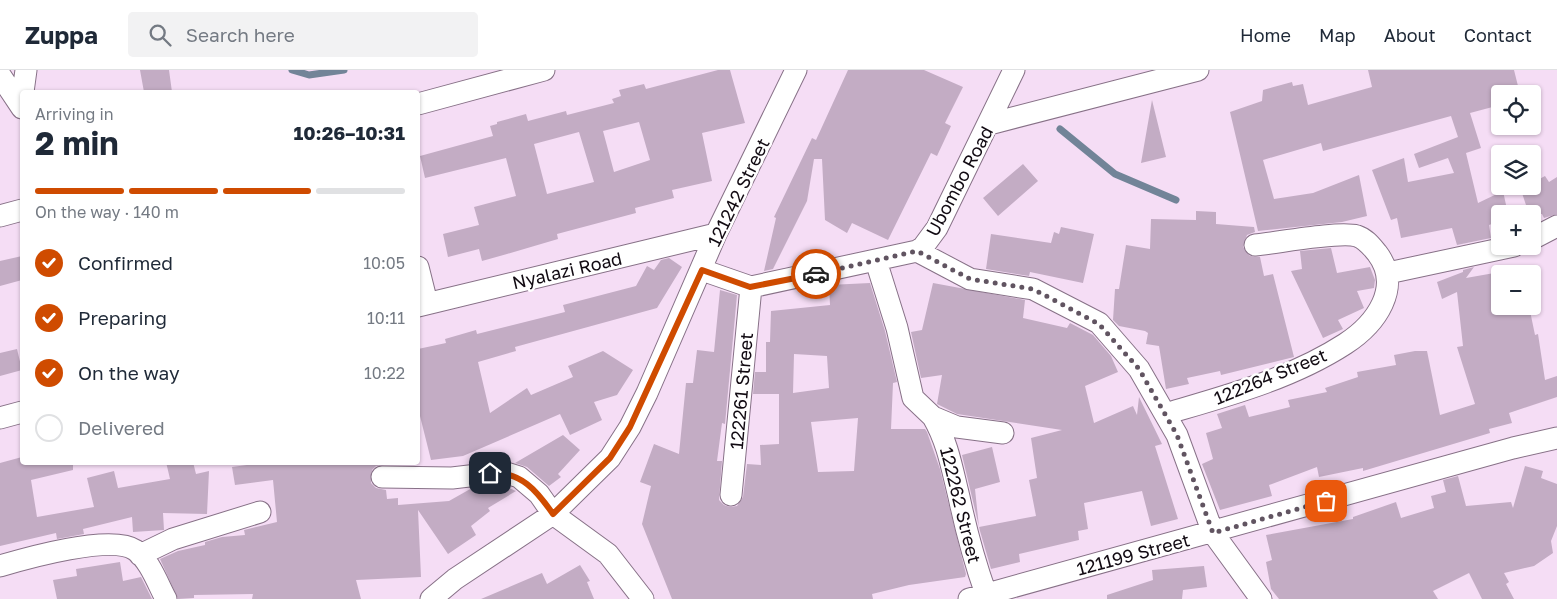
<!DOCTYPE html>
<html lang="en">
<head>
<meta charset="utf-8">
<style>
	:root { --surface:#fff; --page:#f2f2f3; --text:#1f2937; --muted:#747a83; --line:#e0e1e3; --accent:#cf4b00 }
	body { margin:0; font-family:"Golos Text",sans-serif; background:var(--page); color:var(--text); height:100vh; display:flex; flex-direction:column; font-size:19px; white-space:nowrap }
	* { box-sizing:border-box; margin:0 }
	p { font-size:16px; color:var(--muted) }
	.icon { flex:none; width:28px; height:28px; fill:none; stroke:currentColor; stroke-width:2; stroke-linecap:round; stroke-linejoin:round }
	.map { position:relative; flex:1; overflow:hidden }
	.drawer { position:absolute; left:20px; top:20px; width:400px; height:375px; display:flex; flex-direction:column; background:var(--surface); border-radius:5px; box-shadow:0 1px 4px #0004 }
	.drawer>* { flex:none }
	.fabs { position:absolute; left:1491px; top:15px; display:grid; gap:10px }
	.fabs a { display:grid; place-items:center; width:50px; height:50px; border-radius:5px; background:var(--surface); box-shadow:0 1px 4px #0004; font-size:25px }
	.pin { position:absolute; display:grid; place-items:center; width:42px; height:42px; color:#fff; margin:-21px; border-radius:10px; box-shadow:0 2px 8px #0006 }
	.courier { position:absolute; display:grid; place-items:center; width:50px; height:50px; margin:-25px; border:4px solid #cf4b00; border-radius:50%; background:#fff; color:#222; box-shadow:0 1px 6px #0007 }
	.headline em { font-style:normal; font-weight:700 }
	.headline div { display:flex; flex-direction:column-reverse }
	.headline { display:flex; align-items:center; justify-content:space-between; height:85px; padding:0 15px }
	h1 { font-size:32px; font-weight:700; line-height:38px }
	.bar { display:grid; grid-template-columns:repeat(4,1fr); gap:8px 5px; align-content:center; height:60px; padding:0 15px }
	.bar i { height:6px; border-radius:4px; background:var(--line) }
	.bar .selected { background:var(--accent) }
	.bar p { grid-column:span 4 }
	ol { padding:0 15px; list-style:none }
	li { display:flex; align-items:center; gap:15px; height:55px }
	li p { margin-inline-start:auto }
	li .icon { padding:5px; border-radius:50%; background:var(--accent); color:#fff; stroke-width:4 }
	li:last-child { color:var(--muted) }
	li i { width:28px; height:28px; border:2px solid var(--line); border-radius:50% }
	header { display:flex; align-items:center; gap:30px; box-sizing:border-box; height:70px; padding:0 25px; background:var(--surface); border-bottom:1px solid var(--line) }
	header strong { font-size:24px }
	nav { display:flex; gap:28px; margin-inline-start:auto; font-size:18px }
	.search { width:350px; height:45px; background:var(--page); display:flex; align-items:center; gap:12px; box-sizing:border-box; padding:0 18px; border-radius:5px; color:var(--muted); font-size:19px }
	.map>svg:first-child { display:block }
</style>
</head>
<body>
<header>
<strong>Zuppa</strong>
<div class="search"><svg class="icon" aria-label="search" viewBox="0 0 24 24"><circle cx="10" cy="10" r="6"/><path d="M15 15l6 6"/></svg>Search here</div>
<nav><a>Home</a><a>Map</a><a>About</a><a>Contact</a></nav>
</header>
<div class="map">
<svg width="1557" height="529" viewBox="0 0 1557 529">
	<rect width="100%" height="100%" fill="#f5ddf5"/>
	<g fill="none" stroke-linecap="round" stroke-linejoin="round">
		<path stroke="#728498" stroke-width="7" d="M292,0L309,5L344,0
			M1060,59L1115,104L1176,130"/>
	</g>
	<path fill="#c3acc4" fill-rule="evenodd" d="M140,0H169L172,22H144Z
		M718,0H730L745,53L702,63L712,111L672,120L674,128L635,138L636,143L557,164L558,169L507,184L482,191L479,179L448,187L443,164L479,155L474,137L516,126L506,88L425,108L420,86L493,66L490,56L497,54V52L526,44L528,51L566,41L567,45L614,33L612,29L621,26L619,20L644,14L646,19ZM639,52L650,90L614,102L603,61ZM579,62L594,112L547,124L534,74Z
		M848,0H924L963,17L945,53L951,56L937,86L931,83L888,170L852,153L847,163L825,150L822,89H814L807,131L773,199L764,201L776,148L774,147L812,68L816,70Z
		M1368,0H1514L1520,24H1500V35L1470,43L1481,78L1466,83L1478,133L1503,121L1508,144H1500V151L1489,155L1491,168L1457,175L1452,158L1401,168L1397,148L1391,150L1372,100L1404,88L1408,112L1454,103L1448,88L1419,98L1414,84L1458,67L1451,46L1323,81L1321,73L1263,90L1274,129L1313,123L1359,105L1367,146L1342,152L1258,161L1230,42L1262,31L1263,20L1292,12L1293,16L1303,14L1308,35L1372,17Z
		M1152,30L1166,87L1141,93Z
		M1023,94L1038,111L998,146L983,128Z
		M1545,106L1549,112L1557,107V144L1544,148L1542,144H1529L1521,120L1532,116V113Z
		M1196,141L1216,142V154L1254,157L1255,162L1247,165L1243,177L1250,186L1260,187L1264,206L1273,204L1294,287L1221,305L1220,301L1187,308L1189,314L1166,319L1159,276L1146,274L1148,263L1145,261L1119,256L1113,250L1115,219H1119L1126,175L1150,179L1151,149L1196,150Z
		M1061,157L1094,164L1083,213L1030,202L1029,206L986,199L991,164L1051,173L1054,162L1059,164Z
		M1331,178L1337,203L1370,197L1375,210L1374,218L1357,221L1364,238L1338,250L1343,259L1323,268L1291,201L1302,199L1300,181Z
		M22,186V210L0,216V191Z
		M669,188L682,197L657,238L515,277L516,281L478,292L490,343L527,318L531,325L573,307L568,296L603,281L633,300L617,325L594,332L602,350L570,365L560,344L463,386L431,390L418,338V279L446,273L445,269L476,260L477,264L565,242L563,235L636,216L647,196L654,200L661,190Z
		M1474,197L1466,208L1500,202V236H1529L1535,265L1538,264L1545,310L1557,306V327L1509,343L1512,353L1489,359L1490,363L1363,401V398L1319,407L1317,397L1269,415L1272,426L1220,440L1202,394L1213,389L1206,363L1222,358L1217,344L1245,335L1249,347L1290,337L1288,330L1327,322L1325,318L1358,307L1357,302L1396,295L1394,285L1415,281H1427L1440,345L1475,334L1457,277L1463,276L1457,222L1442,229L1437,212L1463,202V200Z
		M870,213L885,261L897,312L893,313L891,359H925L927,362L940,399L966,504L965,507L909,515L872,524L873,529H672L642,454L651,416L640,412L654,374L679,384L686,313H693L697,280L714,282L720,220L737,225L725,354L722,353L717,391H722L719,430L724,435L730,437L737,436L743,427L747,394L761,395L760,375L779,374V324H753L755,302H766V272H770L771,241L830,235L829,215ZM794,284L827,286L829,318L793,323ZM858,348L854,401L818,402L811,352Z
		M933,213L1025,230L1023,248L1067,258L1070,253L1093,265L1111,286L1118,302L1085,316L1094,353L1133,336L1137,345L1139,327L1162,374L1155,376L1178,449L1151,456L1142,421L1084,433L1088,459L1078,461L1079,470L1019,484L1020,492L991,499L980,461L962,385L992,377L1000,412L975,419L979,457L1036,446L1029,410L1037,408L1031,368L1062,360L957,344L937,334L942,305L921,308L911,262L922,260Z
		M17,279L22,300L0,306V283Z
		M563,365L580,380L558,404L561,407L549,416L527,397L515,393Z
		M22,387V392H73V400L31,410L37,447L94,437L87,408L114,401L118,418L170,409L166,392H193L196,404L209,401L207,444L163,443L164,460L133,462L132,447L83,459L84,464L57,469L56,463L0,476V393Z
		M269,392H384V395L376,396L372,400L371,413L376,418L386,420L387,429L398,428V435L449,431L472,418L502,415L516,421L488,438L490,441L471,456L476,465L448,484L418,440L421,507L356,510L361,529H252L253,524L194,525V528L178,529L160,489L178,481L205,475V472L222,467L245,465L244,460L277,452L273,410L235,415L232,397Z
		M1525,396L1543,401L1541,408L1557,414V456L1551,471L1553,483L1534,496L1504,503L1509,512L1506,514L1514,529H1482L1469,503L1433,521L1438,529H1279L1271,519L1266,492L1272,490L1266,465L1353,449V447L1396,432L1401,448L1434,438L1431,426L1446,422L1443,410L1458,406L1466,436L1511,432L1513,438Z
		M120,492L123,511L141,507L152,529H57L53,510L77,506L76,499Z
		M580,495L590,511L587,512L594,529H481L542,503L547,514Z
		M1204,496L1207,517L1183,520L1182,529H1107V525L1153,510L1152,500Z"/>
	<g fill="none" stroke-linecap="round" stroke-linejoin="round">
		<g stroke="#877187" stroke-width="23">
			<path id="minor" d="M0,5L22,38
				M23,22L26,0
				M418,34L544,0
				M989,54L1198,0
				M0,146L22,140
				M1532,169L1557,156
				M917,181L970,209L1033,219L1099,253L1139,299L1177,365L1213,463L1261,529
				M876,191L897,258L913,328L933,347L957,357L1003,363
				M418,197L427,233
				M702,200L751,217L917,181L923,177L937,158L1014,0
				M1388,203L1514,176
				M418,236L716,164
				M1165,344C1226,326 1291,309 1345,274C1376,254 1403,217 1377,183C1371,176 1366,169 1357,166C1338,161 1277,173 1255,175
				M933,347C948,373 952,399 959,427C966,460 975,493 986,524
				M0,348L22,342
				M382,407L452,408L503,402L519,407L539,424L553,444L608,484L643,529
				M731,425L751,217
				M140,485L173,469L260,442
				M0,496C27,488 112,464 135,480C149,489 158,514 166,529
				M431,529L455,509L553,444L610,388L630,357L647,323L716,164L796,0
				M969,529L1513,378L1557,368"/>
		</g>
		<use href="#minor" stroke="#fff" stroke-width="21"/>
	</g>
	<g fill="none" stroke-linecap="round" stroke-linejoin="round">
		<path stroke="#615461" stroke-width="5" stroke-dasharray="0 9" d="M816,204L917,181L970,209L1033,219L1099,254L1139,299L1177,365L1213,463L1326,431"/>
		<path stroke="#cf4b00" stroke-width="6" d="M490,403C521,401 537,421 553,444L610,388L630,357L702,200L750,217L816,204"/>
	</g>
	<g text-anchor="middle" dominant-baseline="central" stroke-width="5" stroke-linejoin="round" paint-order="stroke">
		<g font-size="18" fill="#110a12" stroke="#fff">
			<text transform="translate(959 111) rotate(-62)">Ubombo Road</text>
			<text transform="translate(738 122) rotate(-64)">121242 Street</text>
			<text transform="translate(567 200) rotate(-13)">Nyalazi Road</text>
			<text transform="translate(1270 306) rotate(-22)">122264 Street</text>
			<text transform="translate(741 321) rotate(-85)">122261 Street</text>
			<text transform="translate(961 435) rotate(76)">122262 Street</text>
			<text transform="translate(1133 484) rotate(-15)">121199 Street</text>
		</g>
	</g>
</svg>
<div class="fabs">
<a><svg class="icon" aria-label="locate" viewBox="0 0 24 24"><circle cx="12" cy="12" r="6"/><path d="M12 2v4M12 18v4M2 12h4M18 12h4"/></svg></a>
<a><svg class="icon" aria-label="layers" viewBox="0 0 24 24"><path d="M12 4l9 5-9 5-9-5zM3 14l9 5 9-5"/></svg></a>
<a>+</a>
<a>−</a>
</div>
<div class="pin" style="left:1326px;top:431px;background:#ea580c"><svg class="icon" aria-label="bag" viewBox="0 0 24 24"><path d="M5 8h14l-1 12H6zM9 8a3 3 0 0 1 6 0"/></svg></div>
<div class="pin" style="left:490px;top:403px;background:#1f2937"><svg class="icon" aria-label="home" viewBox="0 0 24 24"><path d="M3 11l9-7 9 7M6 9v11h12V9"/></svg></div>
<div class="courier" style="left:816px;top:204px"><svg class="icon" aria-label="car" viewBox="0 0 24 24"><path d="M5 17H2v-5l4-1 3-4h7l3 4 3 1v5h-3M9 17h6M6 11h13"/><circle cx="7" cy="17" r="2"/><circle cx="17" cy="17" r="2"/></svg></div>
<section class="drawer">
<div class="headline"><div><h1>2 min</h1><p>Arriving in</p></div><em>10:26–10:31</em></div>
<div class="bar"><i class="selected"></i><i class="selected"></i><i class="selected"></i><i></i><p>On the way · 140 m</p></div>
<ol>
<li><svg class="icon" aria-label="check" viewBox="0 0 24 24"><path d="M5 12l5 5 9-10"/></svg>Confirmed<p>10:05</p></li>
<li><svg class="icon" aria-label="check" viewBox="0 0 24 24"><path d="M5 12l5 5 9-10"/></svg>Preparing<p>10:11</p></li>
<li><svg class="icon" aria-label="check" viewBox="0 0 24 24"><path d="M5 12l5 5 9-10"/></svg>On the way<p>10:22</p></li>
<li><i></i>Delivered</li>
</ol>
</section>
</div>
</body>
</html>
